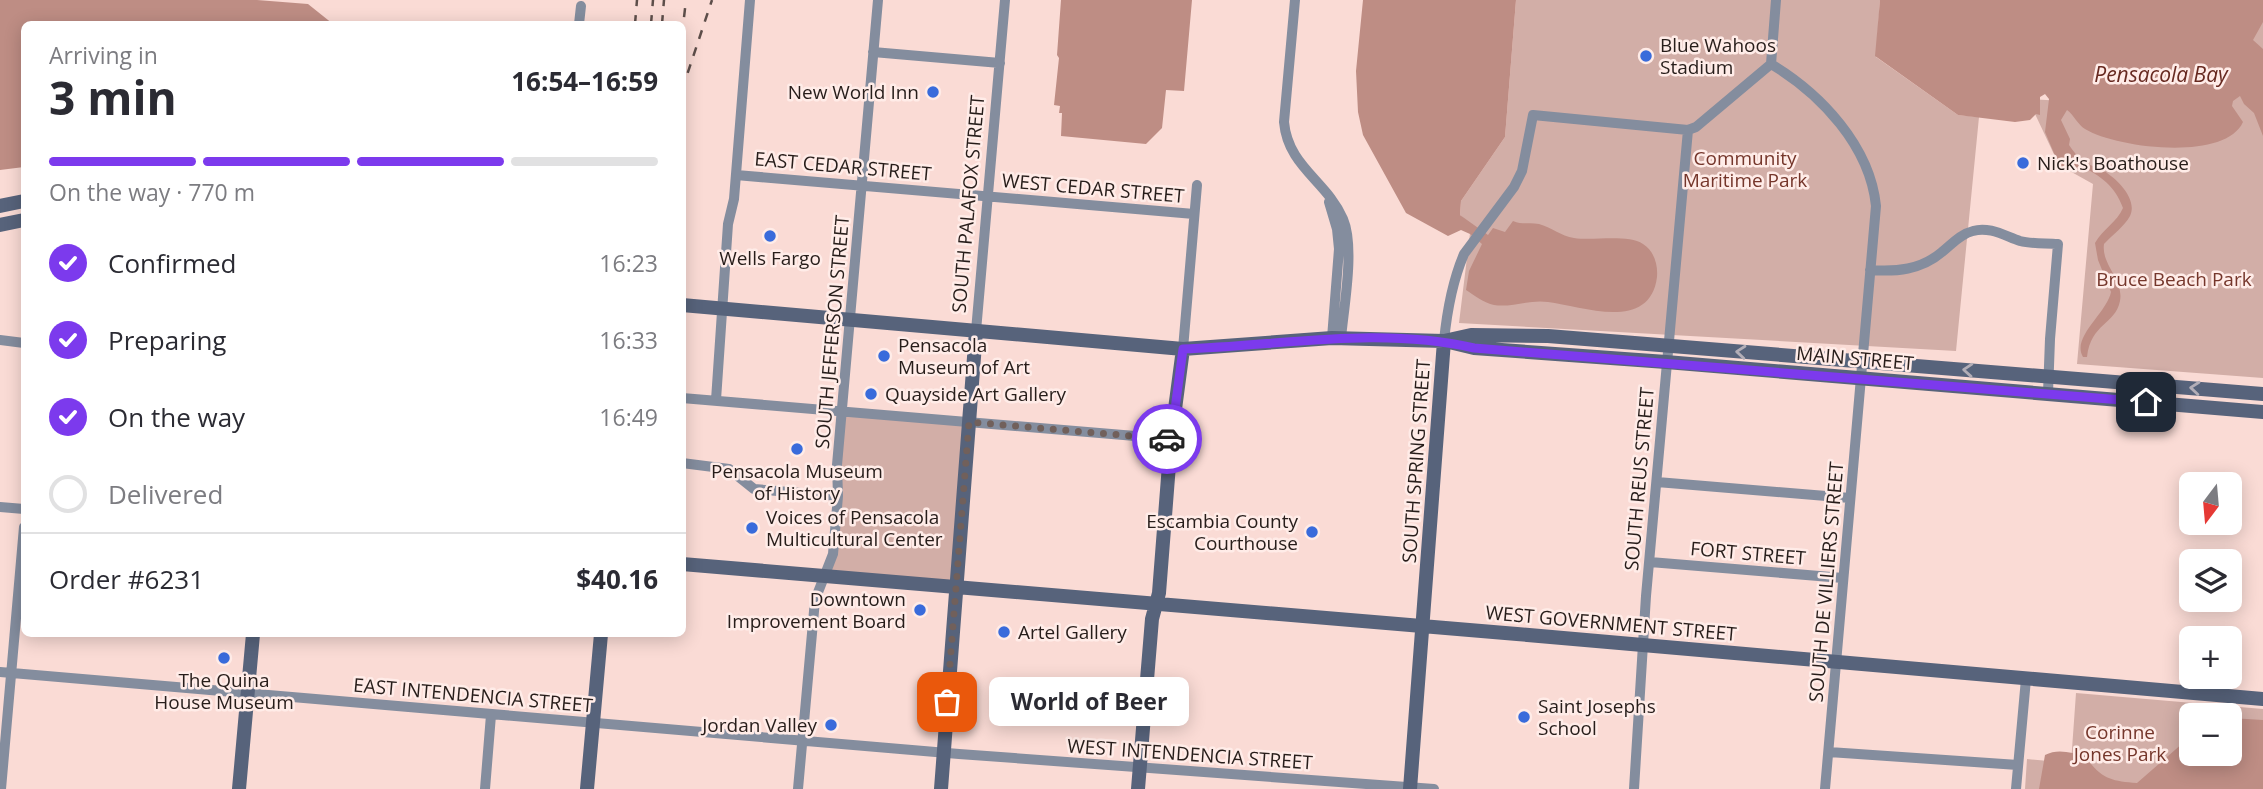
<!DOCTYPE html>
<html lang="en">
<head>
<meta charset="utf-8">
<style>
	:root { --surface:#fff; --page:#f7f7f7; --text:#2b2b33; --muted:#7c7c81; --line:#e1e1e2; --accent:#7c3aed }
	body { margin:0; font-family:"Open Sans",sans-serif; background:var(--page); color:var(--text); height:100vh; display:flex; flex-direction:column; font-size:26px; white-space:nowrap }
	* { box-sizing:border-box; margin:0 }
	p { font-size:23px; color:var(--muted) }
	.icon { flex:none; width:38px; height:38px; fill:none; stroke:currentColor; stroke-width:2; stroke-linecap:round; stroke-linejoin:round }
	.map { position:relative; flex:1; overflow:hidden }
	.panel { position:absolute; left:21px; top:21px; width:665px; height:616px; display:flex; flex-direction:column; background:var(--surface); border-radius:10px; box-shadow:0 4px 18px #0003 }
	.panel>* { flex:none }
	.needle { width:46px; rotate:196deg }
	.fabs { position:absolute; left:2179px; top:472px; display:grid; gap:14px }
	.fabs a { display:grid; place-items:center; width:63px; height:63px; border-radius:10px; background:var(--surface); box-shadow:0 4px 18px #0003; font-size:35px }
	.pin { position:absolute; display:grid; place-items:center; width:60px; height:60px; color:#fff; margin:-30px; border-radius:14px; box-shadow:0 4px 10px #0006 }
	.courier { position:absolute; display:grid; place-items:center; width:70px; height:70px; margin:-35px; border:5px solid #7c3aed; border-radius:50%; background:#fff; color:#222; box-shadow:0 2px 9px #0007 }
	.bubble { position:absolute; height:49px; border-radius:10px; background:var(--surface); box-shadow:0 4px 18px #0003; font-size:23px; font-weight:700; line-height:49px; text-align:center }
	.overview em { font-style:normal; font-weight:700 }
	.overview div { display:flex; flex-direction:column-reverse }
	.overview { display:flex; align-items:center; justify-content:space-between; height:119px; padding:0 28px }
	h1 { font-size:46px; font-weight:700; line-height:52px }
	.bar { display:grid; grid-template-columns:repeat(4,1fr); gap:10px 7px; align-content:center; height:84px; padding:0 28px }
	.bar i { height:9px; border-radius:5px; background:var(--line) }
	.bar .active { background:var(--accent) }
	.bar p { grid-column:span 4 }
	.line { display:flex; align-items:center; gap:18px; padding:0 28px; border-top:2px solid var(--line) }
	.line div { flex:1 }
	ol { padding:0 28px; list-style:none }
	li { display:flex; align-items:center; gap:21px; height:77px }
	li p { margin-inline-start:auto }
	li .icon { padding:7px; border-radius:50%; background:var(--accent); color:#fff; stroke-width:4 }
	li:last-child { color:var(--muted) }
	li i { width:38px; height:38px; border:4px solid var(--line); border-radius:50% }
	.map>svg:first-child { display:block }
</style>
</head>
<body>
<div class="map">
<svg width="2263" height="789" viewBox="0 0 2263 789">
	<rect width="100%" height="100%" fill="#fadbd5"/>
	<path fill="#d2aea7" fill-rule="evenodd" d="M1516,0H1880L1876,57L1958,115L1979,117L1956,351L1459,323L1471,225L1460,215L1461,201L1505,137Z
		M2263,0V378L2077,364L2093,184L2059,165L2028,99L2084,102Z
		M843,411L969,422L955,587L824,576L833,554Z
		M2076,693L2263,709V789H2025L2027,759L2071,763ZM2191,716H2230V754H2191Z"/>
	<path fill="#be8d84" d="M0,0H257L308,4L333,24H24V167L0,170Z
		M1061,0H1192L1184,91L1166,90L1162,128L1146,144L1061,136L1062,113H1059L1060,106L1054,105L1059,58L1057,55Z
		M1363,0H1516L1505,137L1461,201L1460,215L1488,235L1493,228L1505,232L1513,221C1522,225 1530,222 1539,224C1551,227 1561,236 1574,238C1593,241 1628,234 1643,244C1654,251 1658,264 1657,277C1650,333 1581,306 1548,302C1530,299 1511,308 1494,305C1484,303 1474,295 1466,290L1469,271L1482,244L1470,234L1461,230L1448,236L1406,213L1363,135L1358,112L1356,71Z
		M1880,0H2263V22L2253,40L2263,49V136L2254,113L2244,104L2240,96L2233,101L2232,106L2243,122C2225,162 2116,148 2085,129C2078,125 2074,115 2067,110L2061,120L2070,139L2069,145C2073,151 2078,157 2084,162C2090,166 2098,167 2104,171C2117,179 2138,199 2130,216C2124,227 2113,234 2104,244C2101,265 2124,279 2120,301C2115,325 2091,323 2087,357H2083C2071,337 2107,313 2111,292L2098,260L2095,243C2103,229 2117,222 2123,208C2115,186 2101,176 2081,166L2064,171L2059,165L2045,132L2049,99L2045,94L2040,97V115L2036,114L2030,120L2015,122L1958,115L1875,56Z
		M2230,718L2263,720V789H2039L2045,755C2058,748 2072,753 2085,756C2101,779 2111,781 2137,783L2191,736V754H2230Z"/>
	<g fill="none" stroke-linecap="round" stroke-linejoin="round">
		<path stroke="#848d9e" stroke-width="10" d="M1295,0L1284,122C1288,167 1327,181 1343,219C1355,247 1344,306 1341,338
			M579,24L581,6
			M873,52L1000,63
			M1771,64C1821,94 1870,146 1876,206L1825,789
			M1771,64L1776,0
			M736,175L1194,214
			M1329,202L1337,229L1339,249L1332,338
			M1870,270C1896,272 1921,270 1942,252C1951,245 1960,234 1973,231C1989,226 2005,236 2020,241C2032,244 2045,243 2058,244L2050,339L2048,393
			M976,331L1005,0
			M0,340L24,343
			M1444,341C1447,311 1452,282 1464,254L1514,187L1522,171L1533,115L1688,130L1696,127L1771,64
			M1183,349L1197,185
			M682,398L1171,439
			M716,400L728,224L734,199L750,0
			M682,463L729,469L754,489L838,496
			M1657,482L1850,498
			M0,507L24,509
			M1650,562L1843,578
			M0,672L959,754L1434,789
			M1829,752L2018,765
			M1,789L24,527
			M485,789L491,715
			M798,789L815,600L833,554L838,496L837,465L878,0
			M1634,789L1646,596L1688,130
			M2016,789L2026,679"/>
		<path stroke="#57637b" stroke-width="14" d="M0,206L24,201
			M0,225L24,220
			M682,305L1183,349L1332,338L1444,341L1471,335L1548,336L2263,394
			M1449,342L1474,348L1666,362L2263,412
			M682,564L1517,634L2263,699
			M239,789L253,634
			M587,789L601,634
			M941,789L976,331
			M1138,789L1152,619L1159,593L1171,439L1183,349
			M1410,789L1444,341"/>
		<path stroke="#5d4e4a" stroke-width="2.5" stroke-dasharray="9 9" stroke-linecap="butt" d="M635,24L637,0
			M651,24L653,0
			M662,24L664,0
			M682,35L686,0
			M682,90L712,0"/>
	</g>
	<defs><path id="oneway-chevron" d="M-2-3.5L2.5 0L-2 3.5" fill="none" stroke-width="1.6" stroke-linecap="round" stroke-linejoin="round" transform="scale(1.75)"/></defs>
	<g stroke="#b3aeb7">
		<use href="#oneway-chevron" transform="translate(1741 352) rotate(-175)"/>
		<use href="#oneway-chevron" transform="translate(1968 370) rotate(-176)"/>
		<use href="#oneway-chevron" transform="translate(2195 388) rotate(-175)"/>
	</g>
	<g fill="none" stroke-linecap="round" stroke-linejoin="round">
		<path stroke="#71605b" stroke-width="7" stroke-dasharray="0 12.6" d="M947,702L969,422L1167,439"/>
		<path stroke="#7c3aed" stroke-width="9" d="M1167,439H1171L1183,349C1280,346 1378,326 1474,348L2146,402"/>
	</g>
	<g fill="#396bdb" stroke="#ffece8" stroke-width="2.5">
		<circle cx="1646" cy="56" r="7"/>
		<circle cx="933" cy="92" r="7"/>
		<circle cx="2023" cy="163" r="7"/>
		<circle cx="770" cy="236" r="7"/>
		<circle cx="884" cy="356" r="7"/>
		<circle cx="871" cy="394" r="7"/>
		<circle cx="797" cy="449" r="7"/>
		<circle cx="752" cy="528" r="7"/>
		<circle cx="1312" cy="532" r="7"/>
		<circle cx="920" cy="610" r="7"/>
		<circle cx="1004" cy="632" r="7"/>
		<circle cx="224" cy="658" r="7"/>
		<circle cx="1524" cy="717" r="7"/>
		<circle cx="831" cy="725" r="7"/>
	</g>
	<g text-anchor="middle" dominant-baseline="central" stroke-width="5" stroke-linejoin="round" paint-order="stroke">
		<g font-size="19" fill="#271d1a" stroke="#ffece8" text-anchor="start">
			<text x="1660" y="45">Blue Wahoos<tspan x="1660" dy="22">Stadium</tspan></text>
			<text x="919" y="92" text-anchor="end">New World Inn</text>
			<text x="2037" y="163">Nick's Boathouse</text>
			<text x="770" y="258" text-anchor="middle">Wells Fargo</text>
			<text x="898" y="345">Pensacola<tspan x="898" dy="22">Museum of Art</tspan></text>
			<text x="885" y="394">Quayside Art Gallery</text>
			<text x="797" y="471" text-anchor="middle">Pensacola Museum<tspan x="797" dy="22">of History</tspan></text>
			<text x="766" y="517">Voices of Pensacola<tspan x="766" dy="22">Multicultural Center</tspan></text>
			<text x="1298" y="521" text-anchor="end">Escambia County<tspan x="1298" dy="22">Courthouse</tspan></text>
			<text x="906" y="599" text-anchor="end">Downtown<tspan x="906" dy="22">Improvement Board</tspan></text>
			<text x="1018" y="632">Artel Gallery</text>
			<text x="224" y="680" text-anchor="middle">The Quina<tspan x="224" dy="22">House Museum</tspan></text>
			<text x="1538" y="706">Saint Josephs<tspan x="1538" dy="22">School</tspan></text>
			<text x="817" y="725" text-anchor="end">Jordan Valley</text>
		</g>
		<g font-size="19" fill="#75362b" stroke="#ffece8">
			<text x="1745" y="158">Community<tspan x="1745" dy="22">Maritime Park</tspan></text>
			<text x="2174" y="279">Bruce Beach Park</text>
			<text x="2120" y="732">Corinne<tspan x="2120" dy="22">Jones Park</tspan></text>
		</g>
		<g font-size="19" fill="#271d1a" stroke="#ffece8">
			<text transform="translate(843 166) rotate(5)">EAST CEDAR STREET</text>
			<text transform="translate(1093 188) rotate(5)">WEST CEDAR STREET</text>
			<text transform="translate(968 204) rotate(-85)">SOUTH PALAFOX STREET</text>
			<text transform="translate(832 332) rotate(-85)">SOUTH JEFFERSON STREET</text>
			<text transform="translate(1855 358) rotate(5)">MAIN STREET</text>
			<text transform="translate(1416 461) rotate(-86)">SOUTH SPRING STREET</text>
			<text transform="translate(1639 479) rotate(-85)">SOUTH REUS STREET</text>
			<text transform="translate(1748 553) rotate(5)">FORT STREET</text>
			<text transform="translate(1826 582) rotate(-85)">SOUTH DE VILLIERS STREET</text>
			<text transform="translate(1611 623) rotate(5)">WEST GOVERNMENT STREET</text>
			<text transform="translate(473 695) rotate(5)">EAST INTENDENCIA STREET</text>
			<text transform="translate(1190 754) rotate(4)">WEST INTENDENCIA STREET</text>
		</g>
		<g font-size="21" font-style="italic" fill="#672920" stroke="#ffece8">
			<text x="2161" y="74">Pensacola Bay</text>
		</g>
	</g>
</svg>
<div class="fabs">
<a><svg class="needle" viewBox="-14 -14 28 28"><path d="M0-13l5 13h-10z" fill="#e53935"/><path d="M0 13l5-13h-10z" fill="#7c7c81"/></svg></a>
<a><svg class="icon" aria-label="layers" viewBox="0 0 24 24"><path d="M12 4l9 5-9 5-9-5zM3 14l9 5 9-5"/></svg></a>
<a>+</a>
<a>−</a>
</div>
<div class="pin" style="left:947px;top:702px;background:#ea580c"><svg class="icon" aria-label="bag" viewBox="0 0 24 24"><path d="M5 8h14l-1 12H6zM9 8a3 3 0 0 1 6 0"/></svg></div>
<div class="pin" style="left:2146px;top:402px;background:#1f2937"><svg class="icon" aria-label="home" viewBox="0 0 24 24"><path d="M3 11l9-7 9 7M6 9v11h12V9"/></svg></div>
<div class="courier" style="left:1167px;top:439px"><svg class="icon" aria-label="car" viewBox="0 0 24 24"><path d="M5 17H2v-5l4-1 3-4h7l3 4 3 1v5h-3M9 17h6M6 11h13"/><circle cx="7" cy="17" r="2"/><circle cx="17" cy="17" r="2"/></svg></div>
<div class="bubble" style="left:989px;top:677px;width:200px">World of Beer</div>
<section class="panel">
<div class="overview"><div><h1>3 min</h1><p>Arriving in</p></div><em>16:54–16:59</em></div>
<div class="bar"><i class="active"></i><i class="active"></i><i class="active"></i><i></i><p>On the way · 770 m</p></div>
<ol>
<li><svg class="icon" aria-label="check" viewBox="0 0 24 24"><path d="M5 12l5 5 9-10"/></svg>Confirmed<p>16:23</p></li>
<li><svg class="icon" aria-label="check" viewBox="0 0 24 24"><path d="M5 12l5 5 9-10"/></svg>Preparing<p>16:33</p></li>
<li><svg class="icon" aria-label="check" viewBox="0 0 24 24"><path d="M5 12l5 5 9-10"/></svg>On the way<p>16:49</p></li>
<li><i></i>Delivered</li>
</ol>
<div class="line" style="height:91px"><div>Order #6231</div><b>$40.16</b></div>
</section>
</div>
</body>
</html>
